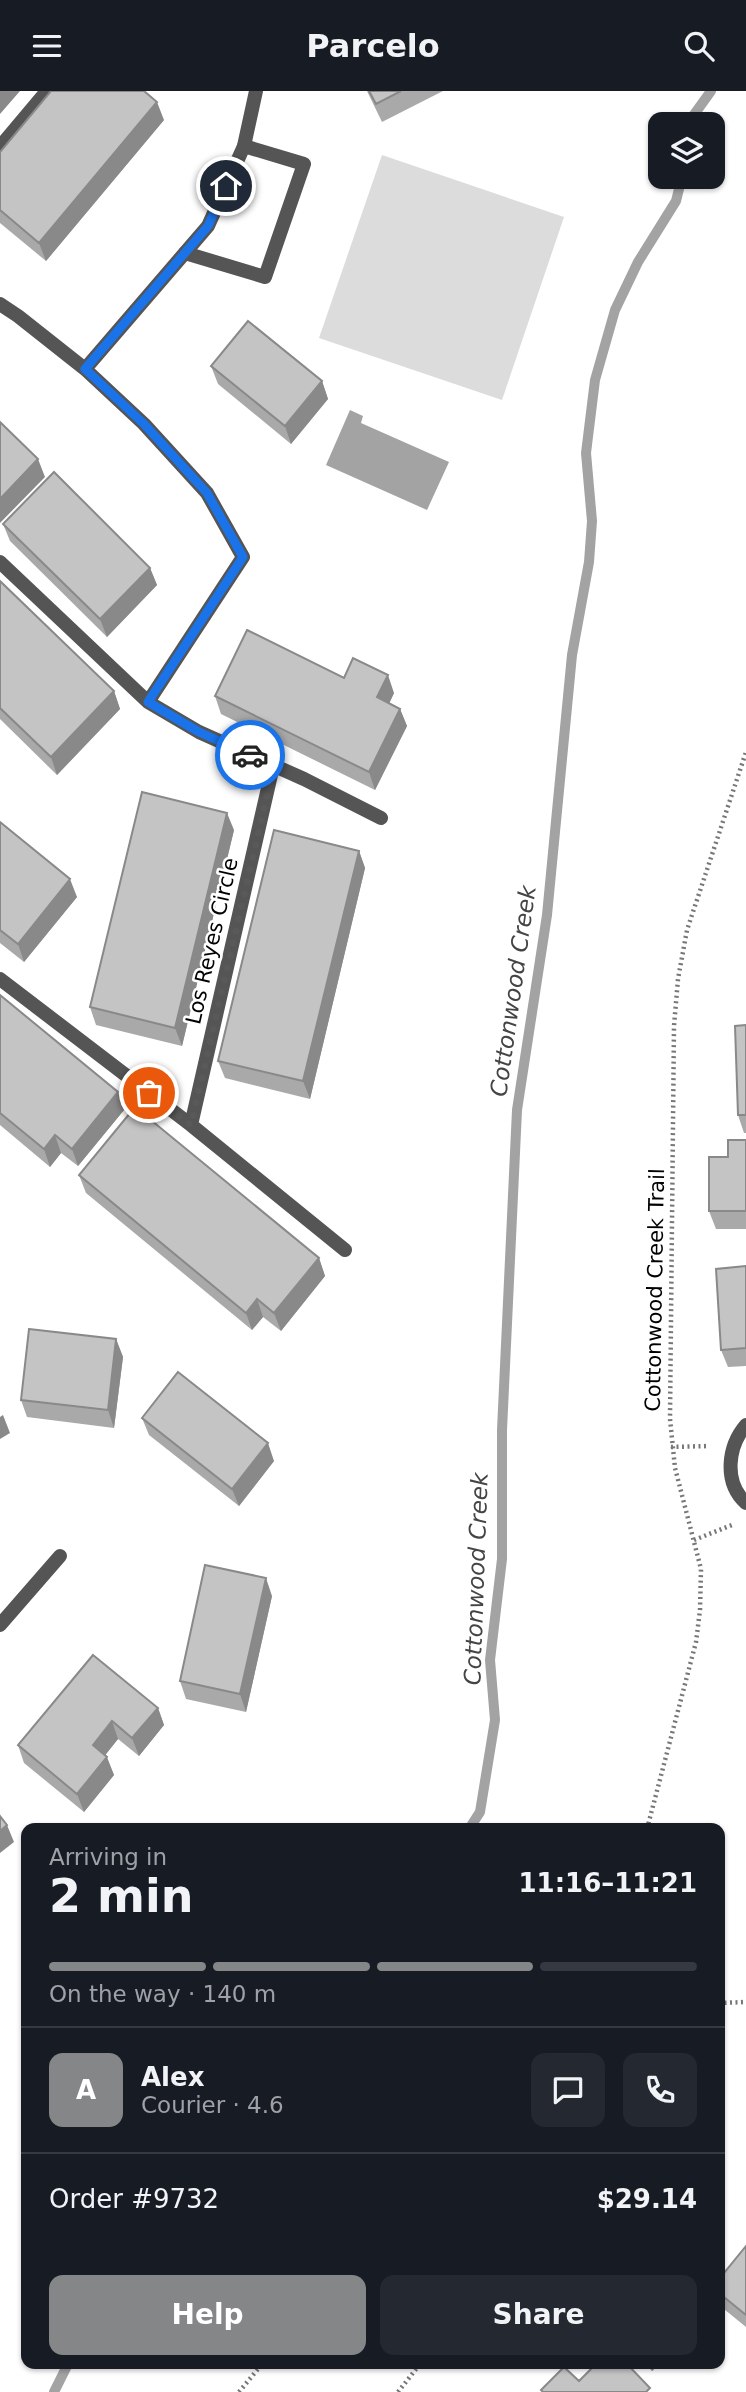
<!DOCTYPE html>
<html lang="en">
<head>
<meta charset="utf-8">
<style>
	:root { --surface:#171b24; --page:#242831; --text:#f1f3f6; --muted:#9ea1a6; --line:#363941; --accent:#858687 }
	body { margin:0; font-family:"DejaVu Sans",sans-serif; background:var(--page); color:var(--text); height:100vh; display:flex; flex-direction:column; font-size:26px; white-space:nowrap }
	* { box-sizing:border-box; margin:0 }
	p { font-size:23px; color:var(--muted) }
	.icon { flex:none; width:38px; height:38px; fill:none; stroke:currentColor; stroke-width:2; stroke-linecap:round; stroke-linejoin:round }
	.map { position:relative; flex:1; overflow:hidden }
	.side { position:absolute; left:21px; top:1732px; width:704px; height:546px; display:flex; flex-direction:column; background:var(--surface); border-radius:14px; box-shadow:0 2px 5px #0004 }
	.side>* { flex:none }
	.controls { position:absolute; left:648px; top:21px; display:grid; gap:14px }
	.controls a { display:grid; place-items:center; width:77px; height:77px; border-radius:14px; background:var(--surface); box-shadow:0 2px 5px #0004; font-size:35px }
	.pin { position:absolute; display:grid; place-items:center; width:60px; height:60px; color:#fff; margin:-30px; border:4px solid #fff; border-radius:50%; box-shadow:0 2px 7px #0007 }
	.courier { position:absolute; display:grid; place-items:center; width:70px; height:70px; margin:-35px; border:5px solid #1a73e8; border-radius:50%; background:#fff; color:#222; box-shadow:0 2px 9px #0007 }
	.head em { font-style:normal; font-weight:700 }
	.head div { display:flex; flex-direction:column-reverse }
	.head { display:flex; align-items:center; justify-content:space-between; height:119px; padding:0 28px }
	h1 { font-size:46px; font-weight:700; line-height:52px }
	.bar { display:grid; grid-template-columns:repeat(4,1fr); gap:10px 7px; align-content:center; height:84px; padding:0 28px }
	.bar i { height:9px; border-radius:5px; background:var(--line) }
	.bar .current { background:var(--accent) }
	.bar p { grid-column:span 4 }
	.line { display:flex; align-items:center; gap:18px; padding:0 28px; border-top:2px solid var(--line) }
	.line div { flex:1 }
	.round { display:grid; place-items:center; flex:none; width:74px; height:74px; border-radius:14px; background:var(--page) }
	.cta { display:flex; gap:14px; margin-top:auto; padding:14px 28px }
	.cta a { flex:1; height:80px; border-radius:14px; background:var(--accent); color:#fff; font-size:28px; font-weight:700; line-height:80px; text-align:center }
	.cta a+a { background:var(--page); color:var(--text) }
	header { display:flex; justify-content:space-between; align-items:center; height:91px; padding:0 28px; background:var(--surface); font-size:32px; font-weight:700 }
	.map>svg:first-child { display:block }
</style>
</head>
<body>
<header><svg class="icon" aria-label="menu" viewBox="0 0 24 24"><path d="M4 6h16M4 12h16M4 18h16"/></svg>Parcelo<svg class="icon" aria-label="search" viewBox="0 0 24 24"><circle cx="10" cy="10" r="6"/><path d="M15 15l6 6"/></svg></header>
<div class="map">
<svg width="746" height="2301" viewBox="0 0 746 2301">
	<rect width="100%" height="100%" fill="#fff"/>
	<path fill="#dcdcdc" d="M382,64L564,126L502,309L319,247Z"/>
	<path fill="#a3a3a3" d="M350,319L363,325L361,332L449,371L427,419L326,374Z"/>
	<g fill="none" stroke-linecap="round" stroke-linejoin="round">
		<path stroke="#a3a3a3" stroke-width="10" d="M690,33L693,25L711,0
			M469,1738L480,1721L495,1629L490,1569L502,1468V1339L517,1019L547,824L572,564L589,471L592,430L586,362L595,289L615,219L638,171L676,110L682,86
			M54,2301L68,2273"/>
		<path stroke="#777" stroke-width="4.5" stroke-dasharray="2 3.5" stroke-linecap="butt" d="M671,1356L709,1355
			M694,1449L732,1434
			M647,1738L696,1551L700,1519L701,1478L675,1377L670,1328L674,935L678,888L687,839L746,661
			M719,1912L746,1911
			M239,2301L262,2273
			M398,2301L420,2273"/>
		<path stroke="#555" stroke-width="14" d="M185,162L265,186L304,73L244,55"/>
		<path stroke="#555" stroke-width="14" d="M0,56L47,0
			M0,213L18,225L85,278L144,333L207,402L243,466L148,611
			M85,278L208,135L244,55L256,0
			M0,471L148,611L199,641L304,688L381,727
			M0,888L191,1034L345,1159
			M191,1034L273,675
			M746,1334C728,1355 723,1391 746,1412
			M0,1534L60,1465"/>
	</g>
	<path fill="#a9a9a9" d="M367,0H443L382,31Z
		M164,29L46,170L0,132V61Z
		M211,275L322,290L328,308L291,353L218,293Z
		M3,433L150,477L157,494L107,546L10,450Z
		M0,490L114,600L120,618L57,684L0,628Z
		M344,587L394,602L389,612L400,618L407,635L375,699L221,623L215,605Z
		M0,731L77,806L24,871L0,852Z
		M234,739L182,955L96,934L90,916Z
		M359,760L365,777L310,1008L225,987L218,970Z
		M0,904L118,1001L124,1019L78,1075L61,1062L50,1076L0,1034Z
		M746,934V1042H744L738,1024Z
		M746,1049V1138H716L709,1120L728,1066Z
		M79,1084L319,1167L325,1185L281,1240L263,1226L252,1239L86,1102Z
		M746,1175V1275L728,1276L721,1259Z
		M116,1248L123,1266L114,1337L27,1326L21,1309Z
		M142,1327L274,1370L239,1415L149,1344Z
		M272,1505L246,1621L186,1608L180,1590Z
		M158,1617L164,1634L139,1665L118,1648L105,1664L114,1684L84,1721L24,1672L18,1654Z
		M746,2155V2236L719,2214V2188Z
		M645,2273H659L652,2280Z"/>
	<path fill="#898989" d="M0,0H20L0,23Z
		M157,11L164,29L46,170L39,152Z
		M322,290L328,308L291,353L285,335Z
		M38,368L45,386L0,432V408Z
		M150,477L157,494L107,546L100,528Z
		M388,584L394,602L384,624L377,606Z
		M114,600L120,618L57,684L51,666Z
		M400,618L407,635L375,699L369,681Z
		M227,722L234,739L182,955L175,937Z
		M359,760L365,777L310,1008L303,990Z
		M70,788L77,806L24,871L18,853Z
		M118,1001L124,1019L78,1075L72,1058Z
		M55,1044L61,1062L50,1076L44,1058Z
		M319,1167L325,1185L281,1240L274,1222Z
		M257,1208L263,1226L252,1239L246,1222Z
		M116,1248L123,1266L114,1337L108,1319Z
		M3,1324L10,1342L0,1348V1326Z
		M268,1352L274,1370L239,1415L232,1398Z
		M266,1487L272,1505L246,1621L240,1603Z
		M158,1617L164,1634L139,1665L132,1647Z
		M112,1630L118,1648L99,1672L93,1654Z
		M107,1666L114,1684L84,1721L77,1703Z
		M7,1734L14,1751L0,1762V1740Z
		M650,2273H659L652,2280Z"/>
	<path fill="#c4c4c4" stroke="#898989" stroke-width="2" d="M51,0H144L157,11L39,152L0,119V61Z
		M369,0H401L376,13Z
		M248,230L322,290L285,335L211,275Z
		M0,331L38,368L0,408Z
		M54,381L150,477L100,528L3,433Z
		M0,490L114,600L51,666L0,617Z
		M247,539L344,587L353,567L388,584L377,606L400,618L369,681L215,605Z
		M142,701L227,722L175,937L90,916Z
		M0,731L70,788L18,853L0,839Z
		M274,739L359,760L303,990L218,970Z
		M0,904L118,1001L72,1058L55,1044L44,1058L0,1022Z
		M746,934V1024H738L735,935Z
		M135,1016L319,1167L274,1222L257,1208L246,1222L79,1084Z
		M728,1049H746V1120H709V1066H728Z
		M746,1175V1257L721,1259L716,1178Z
		M29,1238L116,1248L108,1319L21,1309Z
		M178,1281L268,1352L232,1398L142,1327Z
		M205,1474L266,1487L240,1603L180,1590Z
		M93,1564L158,1617L132,1647L112,1630L93,1654L107,1666L77,1703L18,1654Z
		M0,1725L7,1734L0,1740Z
		M746,2155V2224L719,2202V2188Z
		M596,2273H627L650,2297L646,2301H543L541,2299L564,2276L579,2290Z"/>
	<g fill="none" stroke-linecap="round" stroke-linejoin="round">
		<path stroke="#595959" stroke-width="7" stroke-dasharray="0 12.6" d="M149,1002L191,1034L274,675L250,664"/>
		<path stroke="#1a73e8" stroke-width="9" d="M226,95L208,135L85,278L144,333L207,402L243,466L148,611L199,641L250,664"/>
	</g>
	<g text-anchor="middle" dominant-baseline="central" stroke-width="5" stroke-linejoin="round" paint-order="stroke">
		<g font-size="21" fill="#000" stroke="#fff">
			<text transform="translate(212 850) rotate(-77)">Los Reyes Circle</text>
			<text transform="translate(655 1199) rotate(-89)">Cottonwood Creek Trail</text>
		</g>
		<g font-size="23" font-style="italic" fill="#444" stroke="#fff">
			<text transform="translate(513 900) rotate(-82)">Cottonwood Creek</text>
			<text transform="translate(476 1488) rotate(-88)">Cottonwood Creek</text>
		</g>
	</g>
</svg>
<div class="controls">
<a><svg class="icon" aria-label="layers" viewBox="0 0 24 24"><path d="M12 4l9 5-9 5-9-5zM3 14l9 5 9-5"/></svg></a>
</div>
<div class="pin" style="left:149px;top:1002px;background:#ea580c"><svg class="icon" aria-label="bag" viewBox="0 0 24 24"><path d="M5 8h14l-1 12H6zM9 8a3 3 0 0 1 6 0"/></svg></div>
<div class="pin" style="left:226px;top:95px;background:#1f2937"><svg class="icon" aria-label="home" viewBox="0 0 24 24"><path d="M3 11l9-7 9 7M6 9v11h12V9"/></svg></div>
<div class="courier" style="left:250px;top:664px"><svg class="icon" aria-label="car" viewBox="0 0 24 24"><path d="M5 17H2v-5l4-1 3-4h7l3 4 3 1v5h-3M9 17h6M6 11h13"/><circle cx="7" cy="17" r="2"/><circle cx="17" cy="17" r="2"/></svg></div>
<section class="side">
<div class="head"><div><h1>2 min</h1><p>Arriving in</p></div><em>11:16–11:21</em></div>
<div class="bar"><i class="current"></i><i class="current"></i><i class="current"></i><i></i><p>On the way · 140 m</p></div>
<div class="line" style="height:126px"><b class="round" style="background:var(--accent);color:#fff">A</b><div><b>Alex</b><p>Courier · 4.6</p></div><a class="round"><svg class="icon" aria-label="chat" viewBox="0 0 24 24"><path d="M4 5h16v11H9l-5 4z"/></svg></a><a class="round"><svg class="icon" aria-label="phone" viewBox="0 0 24 24"><path d="M5 4h4l2 5-3 2q2 4 5 5l2-3 5 2v4C11 20 4 13 5 4z"/></svg></a></div>
<div class="line" style="height:91px"><div>Order #9732</div><b>$29.14</b></div>
<div class="cta"><a>Help</a><a>Share</a></div>
</section>
</div>
</body>
</html>
